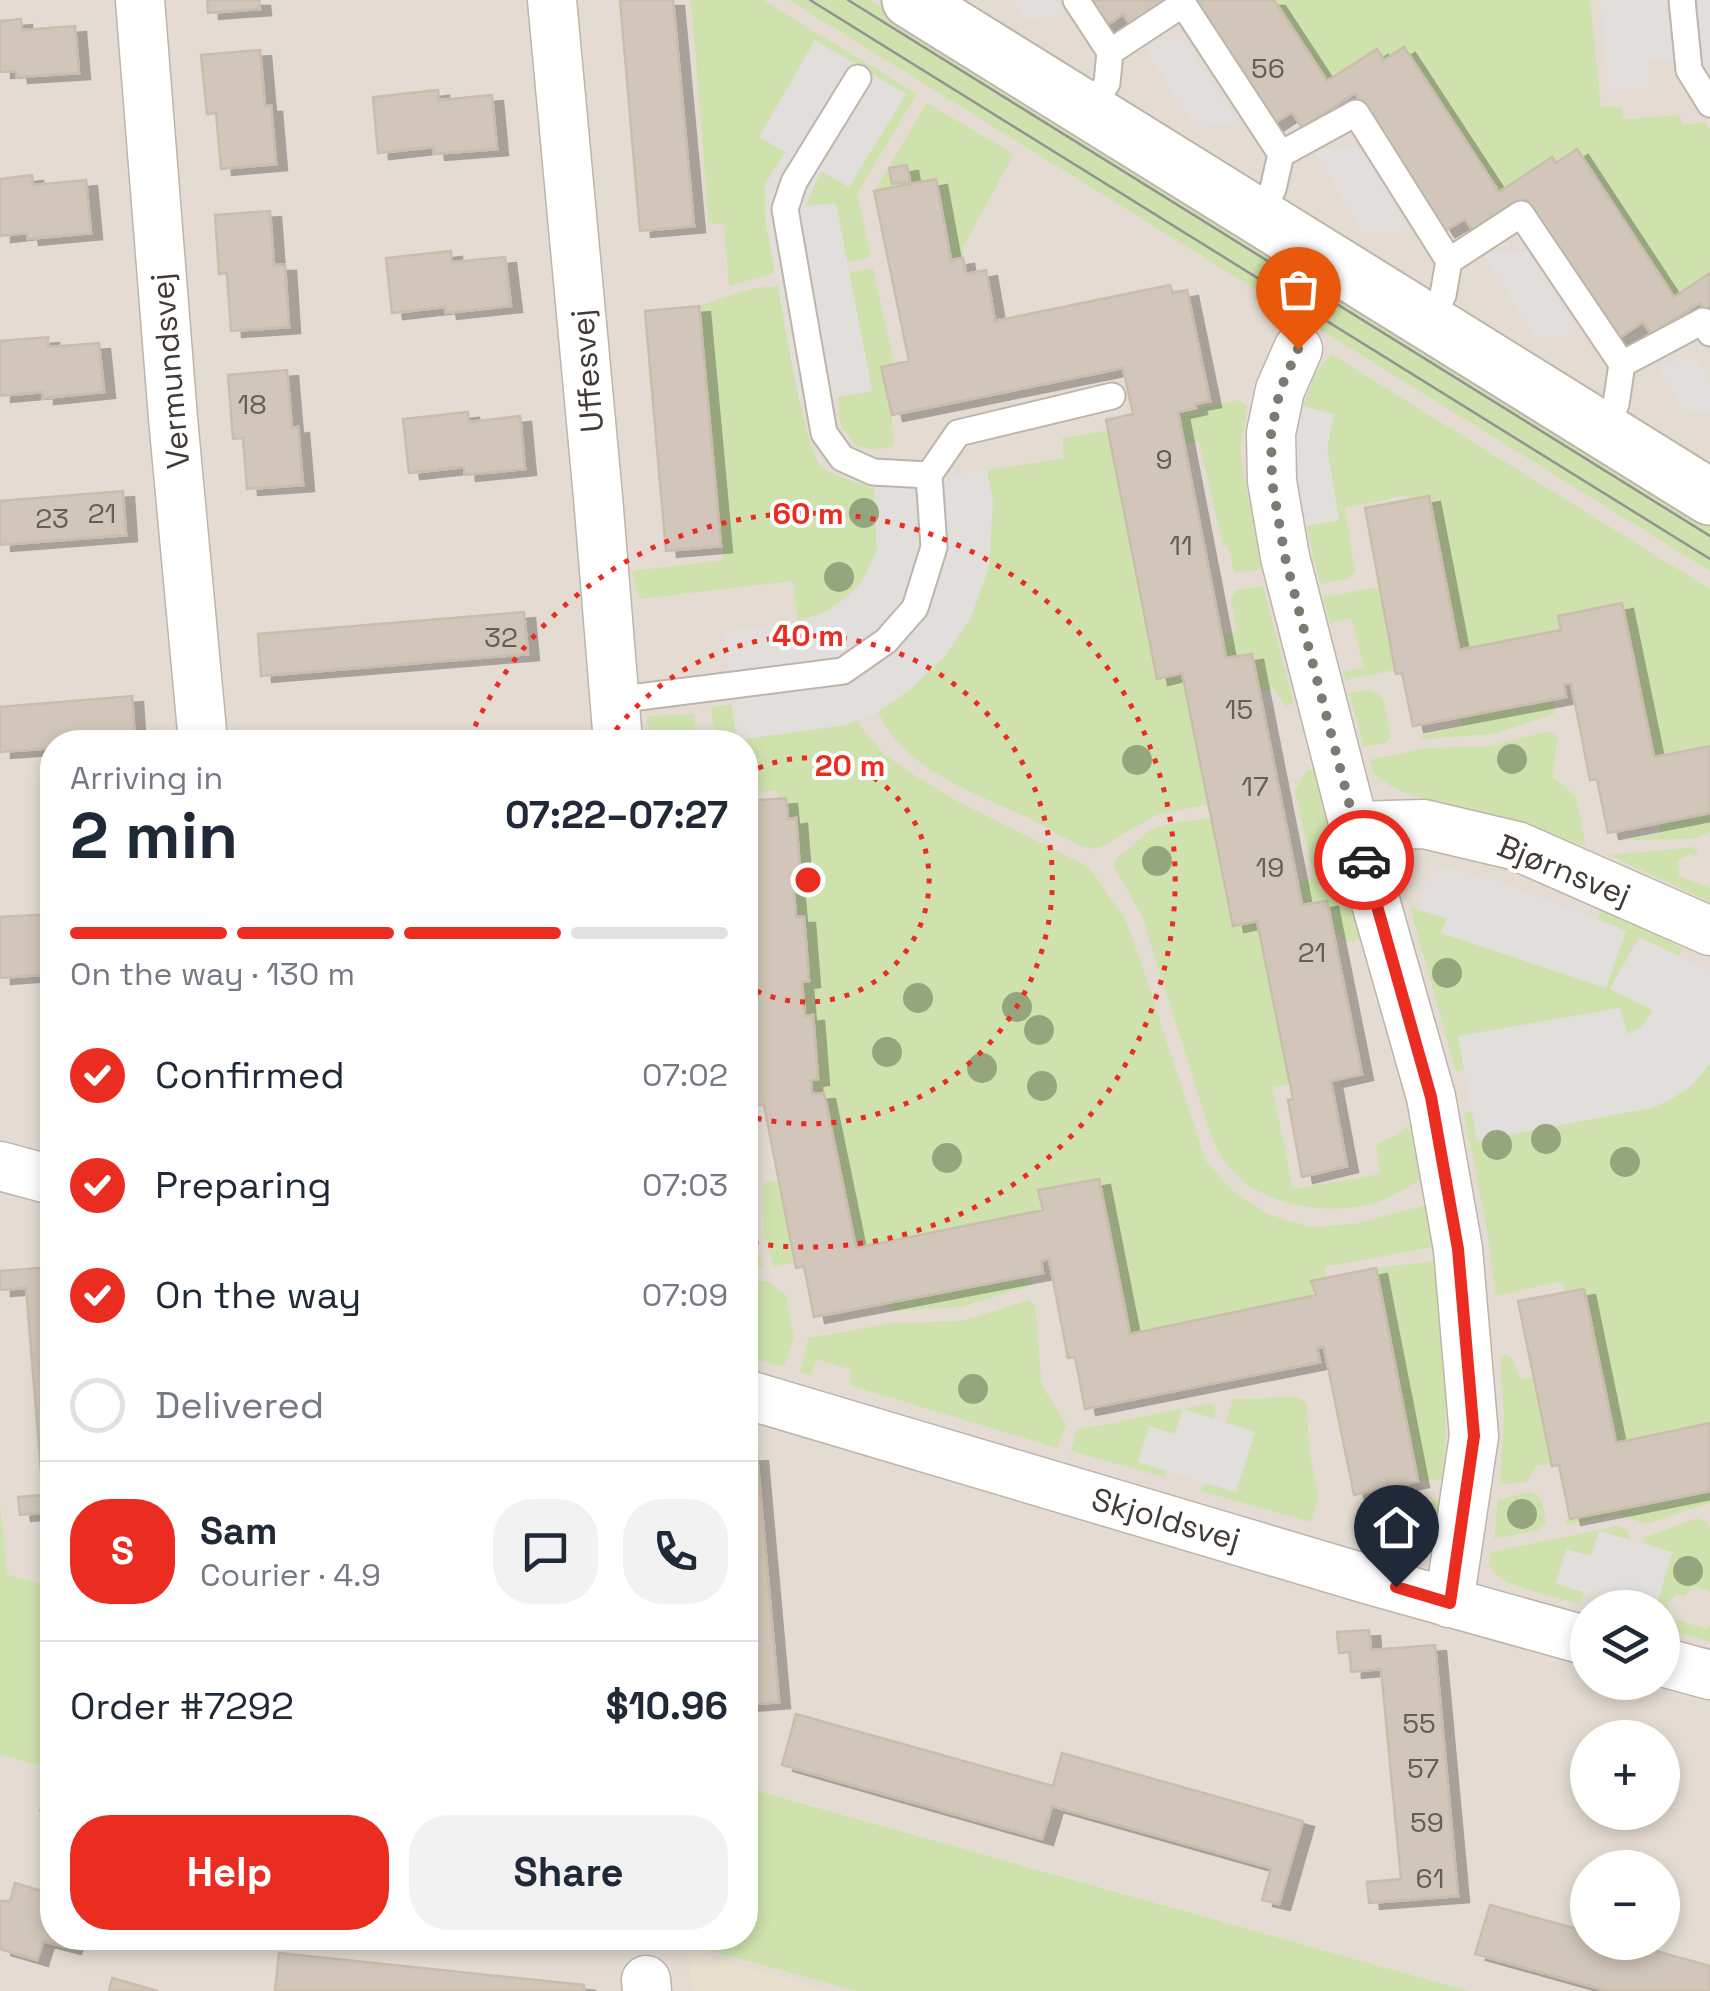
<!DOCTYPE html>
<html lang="en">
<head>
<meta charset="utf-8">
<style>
	:root { --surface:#fff; --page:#f2f2f3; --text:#1f2937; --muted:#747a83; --line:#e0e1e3; --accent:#ea2d20 }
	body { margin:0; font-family:"Space Grotesk",sans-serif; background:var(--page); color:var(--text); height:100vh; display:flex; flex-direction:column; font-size:38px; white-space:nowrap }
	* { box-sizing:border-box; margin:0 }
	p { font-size:32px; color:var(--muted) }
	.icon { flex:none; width:55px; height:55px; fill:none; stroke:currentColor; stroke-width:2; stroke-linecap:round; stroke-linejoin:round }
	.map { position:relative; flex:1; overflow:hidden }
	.sheet { position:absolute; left:40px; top:730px; width:718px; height:1220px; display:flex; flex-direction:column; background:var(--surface); border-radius:40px; box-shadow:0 5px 15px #0003 }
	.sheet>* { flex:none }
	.tools { position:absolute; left:1570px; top:1590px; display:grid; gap:20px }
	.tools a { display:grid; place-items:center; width:110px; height:110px; border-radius:50%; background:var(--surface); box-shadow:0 5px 15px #0003; font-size:50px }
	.pin { position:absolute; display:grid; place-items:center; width:85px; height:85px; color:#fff; margin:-102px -42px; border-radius:50% 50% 50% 0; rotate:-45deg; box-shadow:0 0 10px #0007 }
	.pin .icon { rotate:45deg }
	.courier { position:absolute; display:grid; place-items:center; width:100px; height:100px; margin:-50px; border:8px solid #ea2d20; border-radius:50%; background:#fff; color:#222; box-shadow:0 2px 12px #0007 }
	.head em { font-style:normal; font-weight:800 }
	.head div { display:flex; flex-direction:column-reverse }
	.head { display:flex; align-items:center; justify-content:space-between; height:170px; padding:0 30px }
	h1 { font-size:65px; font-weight:800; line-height:75px }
	.bar { display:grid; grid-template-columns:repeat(4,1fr); gap:15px 10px; align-content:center; height:120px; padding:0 30px }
	.bar i { height:12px; border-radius:8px; background:var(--line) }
	.bar .active { background:var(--accent) }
	.bar p { grid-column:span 4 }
	.line { display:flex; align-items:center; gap:25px; padding:0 30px; border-top:2px solid var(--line) }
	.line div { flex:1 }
	.round { display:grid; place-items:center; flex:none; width:105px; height:105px; border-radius:40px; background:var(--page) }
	ol { padding:0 30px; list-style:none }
	li { display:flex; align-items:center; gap:30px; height:110px }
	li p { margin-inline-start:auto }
	li .icon { padding:10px; border-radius:50%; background:var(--accent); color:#fff; stroke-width:4 }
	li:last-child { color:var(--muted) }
	li i { width:55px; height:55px; border:5px solid var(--line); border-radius:50% }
	.button { display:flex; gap:20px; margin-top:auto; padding:20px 30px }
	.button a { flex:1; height:115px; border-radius:40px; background:var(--accent); color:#fff; font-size:40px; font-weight:800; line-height:115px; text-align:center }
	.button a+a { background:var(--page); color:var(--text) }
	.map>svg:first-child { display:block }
</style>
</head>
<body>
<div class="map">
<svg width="1710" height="1991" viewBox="0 0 1710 1991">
	<defs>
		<filter id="shadow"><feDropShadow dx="11" dy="6" stdDeviation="0" flood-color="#0004"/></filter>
	</defs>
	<rect width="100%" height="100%" fill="#f0ebe3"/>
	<path fill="#e4dcd2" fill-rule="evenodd" d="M0,0H1710V1991H1469L745,1787V742H52V1587L6,1574L0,1502ZM1588,1608H1662V1682H1588ZM1588,1738H1662V1812H1588ZM1588,1868H1662V1942H1588Z
		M0,1755L52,1769V1938H662L856,1991H0Z"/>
	<path fill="#e9dfce" d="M688,1951L830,1991H692Z"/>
	<path fill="#cfe2ae" d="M691,0H763L917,94L857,194L871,257L847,263L835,203L805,207L820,170L849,187L906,95L785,151L765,218L775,273L729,286L724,224L709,223Z
		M789,0H869L1710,525V571Z
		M1274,0H1590L1601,107H1621L1624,119L1680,115L1683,125L1705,122L1710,130V273L1674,297L1577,149L1556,163L1552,157L1499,192L1404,47L1384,60L1376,49L1327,81Z
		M927,103L1014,154L963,247V258L951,260L936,179L874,191Z
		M873,268L894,364L881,367L892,415L893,446L875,450L856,446L840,423L838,397L872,391L849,272Z
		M778,286C784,317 804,452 823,468C832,475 862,484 874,489L877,551L863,580L846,598L825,612L798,622L793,581L639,599L632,571L723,560L699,306L754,288Z
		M1331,354L1710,589V746L1654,757L1561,630L1459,650L1429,496L1408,500L1406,495L1345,508L1355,572L1348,579L1320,584L1306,526L1339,520L1327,448L1333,414L1303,406L1315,374Z
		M1239,400L1247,407L1240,452L1262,569L1234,573L1229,548L1223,545L1199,442L1184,444L1178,412Z
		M1108,430L1157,678L1182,673L1209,804L1156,815L1103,846L1093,849L1081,846C1063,837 1044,826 1026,817C972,791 905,771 878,712L911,689L993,502L987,470L1064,458L1062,438Z
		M1263,586L1294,704L1285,706L1274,689L1259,691L1252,654L1226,658L1222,634L1237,632L1231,599L1236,590Z
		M1379,587L1395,670L1346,680L1343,672L1364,667L1351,618L1330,623L1323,597Z
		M1370,689L1383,698L1391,736L1385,743L1364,747L1349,693Z
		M1554,699L1555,713L1494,734L1422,739L1421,735L1462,726L1460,718Z
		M732,705L737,740L845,725L856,721L884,754L917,777L959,802L1089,867L1125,919L1139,957L1206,1161L1232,1190L1268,1214L1309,1227L1354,1224L1426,1205L1433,1247L1325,1267L1326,1279L1312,1282L1316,1295L1130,1334L1098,1179L1039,1190L1043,1210L856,1248L824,1093L812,1094L811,1080L818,1078L813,1016H805L802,982L809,981L804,918L796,917L793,883L801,882L795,819H788L786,798L779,799L777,791L745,792V742H716L711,707Z
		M694,714L698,742H649L647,716Z
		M1549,731L1557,736L1553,777L1576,797L1586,847L1507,822L1405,793L1389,785L1374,774L1369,760L1427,748L1490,746Z
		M1315,769L1362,939L1346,942L1341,936L1334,937L1326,901L1302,905L1297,882L1314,878L1295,790L1307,770Z
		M1710,813V832L1692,839L1623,840L1660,833L1659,823Z
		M1211,818L1233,925L1257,921L1290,1084L1272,1087L1293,1189L1380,1174L1376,1144L1394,1136L1409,1125L1421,1180C1408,1187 1394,1196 1380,1201C1329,1218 1258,1208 1224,1161C1220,1155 1217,1148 1213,1141L1142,916L1113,865L1119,857L1148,831L1171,823Z
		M1695,847L1698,857L1690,854L1678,861L1679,876L1710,888V902L1609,855Z
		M1410,907L1447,918L1442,933L1626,931L1598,919L1601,910L1645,928L1683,949L1679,956L1639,937L1610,988L1654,1011L1641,1027L1627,1034L1620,1008L1458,1037L1464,1069L1456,1072Z
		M1710,1063V1423L1616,1443L1584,1289L1566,1292L1562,1281L1496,1296L1488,1234L1464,1113L1472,1112L1478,1141L1691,1086Z
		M745,1175L751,1183V1231L763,1267L745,1268Z
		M779,1180L795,1262L774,1267L764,1235L763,1183Z
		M1434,1261C1441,1334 1451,1406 1442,1479L1418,1481L1376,1268Z
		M1031,1275L1033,1285L961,1307L887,1311L886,1303Z
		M767,1281L786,1295L794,1337L784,1367L745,1356V1282Z
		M1028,1300L1035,1306L1042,1386L1066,1424L1057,1448L849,1385L852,1370L816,1359L811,1375L800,1372L808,1338L892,1323L962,1321Z
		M1505,1355L1512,1358L1520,1379L1534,1377L1552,1463L1536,1466L1527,1482L1500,1485L1504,1416L1500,1356Z
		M1299,1397L1307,1404L1309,1447L1318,1496L1311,1522L1201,1491L1205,1483L1235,1492L1254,1432L1226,1423L1232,1399Z
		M1211,1403L1216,1408L1214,1419L1183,1410L1175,1434L1149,1427L1138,1461L1166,1470L1164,1477L1071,1451L1077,1430Z
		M1710,1491V1503L1646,1524L1619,1515L1566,1525L1565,1520Z
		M1528,1492L1538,1495L1543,1504L1546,1523L1538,1530L1494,1539L1498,1500Z
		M1443,1499L1439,1534L1426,1546L1410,1553L1393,1547L1396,1530L1357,1515Z
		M0,1502L7,1574L52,1587V1769L0,1755Z
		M1698,1518L1708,1523L1710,1530V1592L1694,1586L1684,1596L1677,1594L1667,1604L1669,1617L1706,1629L1710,1625V1642L1663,1628L1662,1608L1656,1607L1672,1553L1643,1543L1645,1537Z
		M1619,1526L1628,1531L1630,1540L1599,1531L1591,1556L1556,1584L1584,1592L1580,1604C1560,1598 1499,1587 1491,1568C1487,1561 1489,1559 1491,1552Z
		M745,1787L787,1799L1469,1991H856L662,1938H745Z"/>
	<path fill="#e1dedb" d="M1014,0H1056L1065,14L1026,20Z
		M1600,0H1710V96L1684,57L1647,60L1649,88L1609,91Z
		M1184,39L1238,123L1194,127L1140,40Z
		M815,40L906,94L849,187L821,171L806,206L836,203L872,391L800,404L765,218V184L785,152L759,137Z
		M1358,147L1409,230L1364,234L1313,150Z
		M1527,251L1579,334L1534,337L1483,253Z
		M1696,358L1710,381V412L1686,414L1656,365Z
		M1293,404L1334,414L1327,448L1339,520L1292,529Z
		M987,470L993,502L989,567L970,620L944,657L911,689L878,712L845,725L736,740L724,631L798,622L825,612L846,598L863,580L877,551L874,489Z
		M1431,864L1504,883L1626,931L1606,988L1441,933L1447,918L1418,910Z
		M1639,937L1710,971V1063L1691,1086L1672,1099L1651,1108L1477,1141L1458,1036L1620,1008L1627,1034L1641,1027L1653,1010L1610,989Z
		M1183,1409L1255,1432L1236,1492L1138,1462L1149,1426L1175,1434Z
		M1599,1531L1672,1552L1656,1607H1636L1556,1584L1566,1549L1591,1556Z"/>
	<path fill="#d1c6b9" stroke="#cbbdad" stroke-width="2.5" filter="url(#shadow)" d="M207,0H259L260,9L208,13Z
		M620,0H673L694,226L640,231Z
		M1083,0H1177L1133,29L1123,14L1102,29Z
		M1189,0H1274L1327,81L1377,49L1384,60L1404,47L1499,192L1552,157L1556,163L1577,149L1674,297L1710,273V319L1700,303L1651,334L1643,322L1616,340L1527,200L1475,234L1465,219L1444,231L1355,93L1302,128L1292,112L1270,126Z
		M21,19L22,30L75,26L79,73L17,77L16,71L0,72V21Z
		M260,50L265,106H271L276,164L221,169L216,113L207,114L201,55Z
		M438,90L439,100L492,95L497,149L434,154L433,147L378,153L373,97Z
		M907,165L910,182L892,184L889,168Z
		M32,175L33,185L86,180L91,233L28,239L27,233L0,236V179Z
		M936,179L951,260L963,258L966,274L986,270L995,321L1170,285L1173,293L1187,290L1210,401L1195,404L1196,408L1178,412L1226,658L1252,654L1302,905L1327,901L1362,1074L1331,1081L1347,1166L1302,1177L1288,1100L1293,1099L1257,921L1233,926L1182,673L1157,679L1106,420L1133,414L1123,368L892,415L881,367L909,361L874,191Z
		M270,211L274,265H285L289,327L231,331L227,273L219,274L215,215Z
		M451,251L452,262L505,257L511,306L446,313L445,307L392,313L386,258Z
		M699,306L721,546L666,551L645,311Z
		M48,337V347L99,343L104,392L43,398V392L0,396V341Z
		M287,370L292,428L298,427L303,485L247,489L243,438L233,439L228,375Z
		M468,412L469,422L520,416L525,469L465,475L464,467L409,473L403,419Z
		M123,491L126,535L0,545V501Z
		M1429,496L1459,650L1561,630L1558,616L1622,603L1654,757L1710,746V813L1608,833L1597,779L1590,780L1571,683L1564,684L1566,697L1413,726L1402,673L1396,674L1395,670L1365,508Z
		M524,612L528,654L261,676L258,634Z
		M132,696L135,741L52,742V748L0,752V707Z
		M786,798L788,819L796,818L801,883H793L796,917H804L809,981L802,982L805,1016L813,1015L818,1079L811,1080L812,1094L824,1093L856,1248L1043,1210L1038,1190L1099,1179L1130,1334L1316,1295L1311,1281L1376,1268L1418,1481L1354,1495L1324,1347L1317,1348L1320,1362L1085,1409L1075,1357L1068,1358L1049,1259L1041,1261L1043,1273L814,1317L804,1266L796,1268L764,1105H754L745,1003V801Z
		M52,914V974L0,978V917Z
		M52,1267V1512L20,1515L18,1497L43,1495L26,1288L0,1290V1271Z
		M1584,1289L1616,1443L1710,1423V1491L1570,1519L1559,1465L1552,1466L1518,1301Z
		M757,1455L779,1702L745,1705V1456Z
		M1369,1630L1371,1650L1435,1645L1458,1896L1369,1903L1367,1882L1401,1879L1381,1669L1351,1672L1350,1652L1339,1653L1337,1632Z
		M796,1714L1053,1786L1062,1753L1303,1821L1279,1904L1262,1900L1271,1868L1052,1806L1042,1839L782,1765Z
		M52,1804V1831L40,1810Z
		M15,1883L52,1894L50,1908L52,1909V1938H73L70,1948L43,1941L37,1960L0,1949V1901H10Z
		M1490,1905L1588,1932V1942H1624L1710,1966V1991H1608L1475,1954Z
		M279,1953L584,1985V1991H275Z
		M112,1978L158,1991H109Z"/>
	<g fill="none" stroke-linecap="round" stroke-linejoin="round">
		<g stroke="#beb5aa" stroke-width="29">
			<path id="service" d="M1076,0L1110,52L1183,4L1281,154L1356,113L1449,261L1521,214L1622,364L1703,321L1710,333
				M1682,0L1689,70L1710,104
				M858,78L794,182L785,209L824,433L842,458L873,472L929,475
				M1089,112L1107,83L1110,52
				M1258,216L1273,189L1281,154
				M1429,323L1443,295L1449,261
				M1603,431L1616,404L1622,364
				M615,700L843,671L886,641L915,608L934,547L929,475L958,433L1112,396"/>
		</g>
		<g stroke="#beb5aa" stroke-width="51">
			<path id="minor" d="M140,0L173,418L203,742
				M552,0L598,497L618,742
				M1298,349L1280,390L1271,433L1272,481L1285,557L1354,826L1431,1097L1458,1249L1474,1436L1449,1603
				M1354,826L1424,824L1517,846L1710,931
				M0,1166L52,1180
				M745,1394L1370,1580L1588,1641
				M1662,1662L1710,1675
				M646,1980L647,1991"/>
		</g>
		<g stroke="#beb5aa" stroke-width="59">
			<path id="tertiary" d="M910,0L1710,497"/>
		</g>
		<use href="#service" stroke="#fff" stroke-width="25"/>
		<use href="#minor" stroke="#fff" stroke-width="48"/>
		<use href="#tertiary" stroke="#fff" stroke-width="55"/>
		<path stroke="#939393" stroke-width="2.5" d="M810,0L1710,559
			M848,0L1710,536"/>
	</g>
	<g fill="#95a67e">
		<circle cx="864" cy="513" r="15"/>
		<circle cx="839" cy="577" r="15"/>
		<circle cx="1512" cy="759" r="15"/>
		<circle cx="1137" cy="760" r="15"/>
		<circle cx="1157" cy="861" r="15"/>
		<circle cx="1447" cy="973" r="15"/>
		<circle cx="918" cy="998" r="15"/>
		<circle cx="1017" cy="1007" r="15"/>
		<circle cx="1039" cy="1030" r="15"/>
		<circle cx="887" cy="1052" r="15"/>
		<circle cx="982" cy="1068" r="15"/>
		<circle cx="1042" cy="1086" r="15"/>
		<circle cx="1546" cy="1139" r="15"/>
		<circle cx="1497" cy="1145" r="15"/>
		<circle cx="947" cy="1158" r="15"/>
		<circle cx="1625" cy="1162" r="15"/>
		<circle cx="973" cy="1389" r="15"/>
		<circle cx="1522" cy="1514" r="15"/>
		<circle cx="1688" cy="1571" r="15"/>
	</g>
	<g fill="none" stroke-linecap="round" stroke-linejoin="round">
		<path stroke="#7e7971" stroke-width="10" stroke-dasharray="0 18" d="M1298,349L1280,390L1271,433L1272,482L1285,557L1364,860"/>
		<path stroke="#ea2d20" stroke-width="12" d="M1364,860L1431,1097L1458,1249L1474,1436L1450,1603L1396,1587"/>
	</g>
	<g fill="none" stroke="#ea2d20" stroke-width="5" stroke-dasharray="5 10">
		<path d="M745 775A122 122 0 1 1 745 985"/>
		<path d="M607 742A244 244 0 1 1 747 1116"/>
		<path d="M469 740A367 367 0 1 1 747 1242"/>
	</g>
	<g text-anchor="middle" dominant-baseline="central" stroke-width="8" stroke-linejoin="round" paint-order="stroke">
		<g font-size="28" fill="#655e55">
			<text x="1268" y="68">56</text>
			<text x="252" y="404">18</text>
			<text x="1164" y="459">9</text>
			<text x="102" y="513">21</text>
			<text x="52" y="518">23</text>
			<text x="1181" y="545">11</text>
			<text x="501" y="637">32</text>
			<text x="1239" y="709">15</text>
			<text x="1255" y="786">17</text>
			<text x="1270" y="867">19</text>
			<text x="1312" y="952">21</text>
			<text x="1419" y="1723">55</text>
			<text x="1423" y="1768">57</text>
			<text x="1427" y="1822">59</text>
			<text x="1430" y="1878">61</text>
		</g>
		<g font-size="32" fill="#413b34" stroke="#fff">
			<text transform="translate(170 371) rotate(-95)">Vermundsvej</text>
			<text transform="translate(587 371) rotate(-95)">Uffesvej</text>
			<text transform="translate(1564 870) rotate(22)">Bjørnsvej</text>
			<text transform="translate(1166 1519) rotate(16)">Skjoldsvej</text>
		</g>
	</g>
	<circle cx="808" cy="880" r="15" fill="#ea2d20" stroke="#fff" stroke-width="5"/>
	<g font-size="30" text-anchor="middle" font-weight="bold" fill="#ea2d20" stroke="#fff" stroke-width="8" stroke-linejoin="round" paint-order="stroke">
		<text x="808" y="524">60 m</text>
		<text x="808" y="646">40 m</text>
		<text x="850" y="776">20 m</text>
	</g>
</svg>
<div class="tools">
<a><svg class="icon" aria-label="layers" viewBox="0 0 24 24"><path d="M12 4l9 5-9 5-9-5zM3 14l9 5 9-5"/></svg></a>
<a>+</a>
<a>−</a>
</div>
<div class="pin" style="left:1298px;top:349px;background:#ea580c"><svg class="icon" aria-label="bag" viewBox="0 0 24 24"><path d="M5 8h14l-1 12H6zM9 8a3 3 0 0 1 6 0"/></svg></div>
<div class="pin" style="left:1396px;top:1587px;background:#1f2937"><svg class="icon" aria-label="home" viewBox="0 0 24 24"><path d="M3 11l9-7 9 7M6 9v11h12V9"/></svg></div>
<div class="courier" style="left:1364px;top:860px"><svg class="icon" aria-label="car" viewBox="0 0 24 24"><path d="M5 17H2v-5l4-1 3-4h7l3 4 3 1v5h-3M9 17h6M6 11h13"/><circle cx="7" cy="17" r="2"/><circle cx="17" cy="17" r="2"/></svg></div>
<section class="sheet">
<div class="head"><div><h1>2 min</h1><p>Arriving in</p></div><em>07:22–07:27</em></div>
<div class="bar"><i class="active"></i><i class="active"></i><i class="active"></i><i></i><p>On the way · 130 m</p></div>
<ol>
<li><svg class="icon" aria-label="check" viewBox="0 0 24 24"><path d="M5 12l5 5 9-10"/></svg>Confirmed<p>07:02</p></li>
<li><svg class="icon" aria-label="check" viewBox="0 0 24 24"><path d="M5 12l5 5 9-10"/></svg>Preparing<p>07:03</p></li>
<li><svg class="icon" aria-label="check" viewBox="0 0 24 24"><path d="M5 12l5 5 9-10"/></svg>On the way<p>07:09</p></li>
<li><i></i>Delivered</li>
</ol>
<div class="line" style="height:180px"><b class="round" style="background:var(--accent);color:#fff">S</b><div><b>Sam</b><p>Courier · 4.9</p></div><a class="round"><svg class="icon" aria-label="chat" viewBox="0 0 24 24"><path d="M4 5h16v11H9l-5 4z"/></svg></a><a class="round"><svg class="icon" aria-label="phone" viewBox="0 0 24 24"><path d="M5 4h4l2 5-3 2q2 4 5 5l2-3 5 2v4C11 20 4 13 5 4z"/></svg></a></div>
<div class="line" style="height:130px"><div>Order #7292</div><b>$10.96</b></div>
<div class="button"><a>Help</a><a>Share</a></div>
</section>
</div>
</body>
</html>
